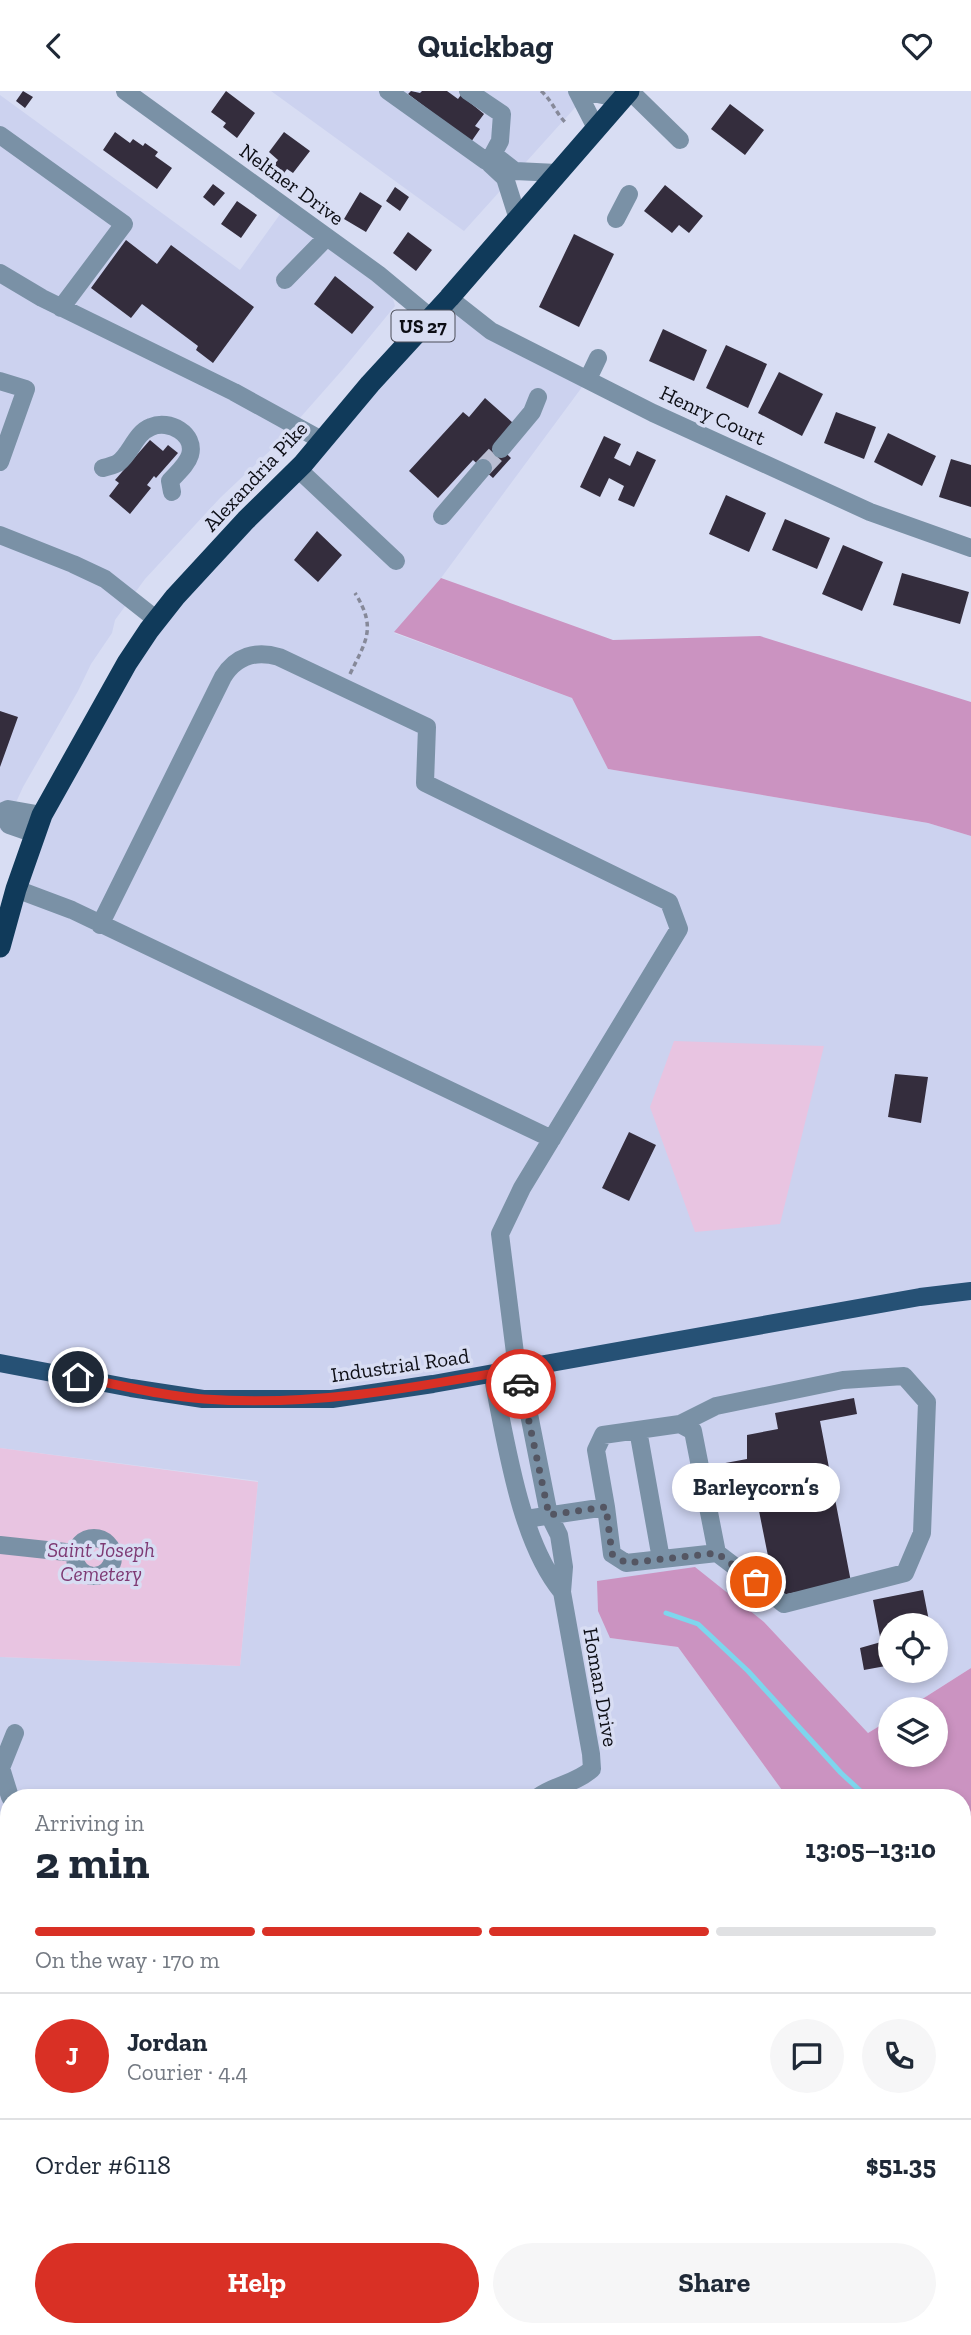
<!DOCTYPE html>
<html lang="en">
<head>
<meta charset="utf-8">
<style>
	:root { --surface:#fff; --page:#f6f6f7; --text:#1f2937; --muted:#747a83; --line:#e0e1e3; --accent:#d93025 }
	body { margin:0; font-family:"Zilla Slab",serif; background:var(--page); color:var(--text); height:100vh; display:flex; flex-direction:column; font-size:26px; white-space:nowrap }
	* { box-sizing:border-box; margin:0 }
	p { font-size:23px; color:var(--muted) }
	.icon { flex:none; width:38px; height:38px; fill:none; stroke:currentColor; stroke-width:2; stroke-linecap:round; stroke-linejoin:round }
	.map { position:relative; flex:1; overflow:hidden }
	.details { position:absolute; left:0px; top:1698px; width:971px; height:548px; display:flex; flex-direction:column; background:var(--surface); border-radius:28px 28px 0 0; box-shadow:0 4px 10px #0003 }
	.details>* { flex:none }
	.controls { position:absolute; left:878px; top:1522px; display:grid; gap:14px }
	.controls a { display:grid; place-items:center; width:70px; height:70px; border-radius:50%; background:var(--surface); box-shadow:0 4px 10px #0003; font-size:35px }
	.pin { position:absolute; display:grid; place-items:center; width:60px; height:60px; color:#fff; margin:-30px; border:4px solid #fff; border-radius:50%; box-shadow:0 2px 7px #0007 }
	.courier { position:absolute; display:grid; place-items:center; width:70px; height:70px; margin:-35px; border:5px solid #d93025; border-radius:50%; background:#fff; color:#222; box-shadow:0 2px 9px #0007 }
	.bubble { position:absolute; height:49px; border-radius:24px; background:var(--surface); box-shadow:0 4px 10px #0003; font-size:23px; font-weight:700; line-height:49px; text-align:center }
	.head em { font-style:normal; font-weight:700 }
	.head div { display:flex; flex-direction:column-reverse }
	.head { display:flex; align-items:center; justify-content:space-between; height:119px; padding:0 35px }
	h1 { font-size:46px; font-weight:700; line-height:52px }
	.bar { display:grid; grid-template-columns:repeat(4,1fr); gap:10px 7px; align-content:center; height:84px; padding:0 35px }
	.bar i { height:9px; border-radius:5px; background:var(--line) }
	.bar .selected { background:var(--accent) }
	.bar p { grid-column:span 4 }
	.line { display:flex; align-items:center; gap:18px; padding:0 35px; border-top:2px solid var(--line) }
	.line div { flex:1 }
	.round { display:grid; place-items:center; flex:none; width:74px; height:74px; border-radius:37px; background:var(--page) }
	.primary-button { display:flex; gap:14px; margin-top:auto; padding:14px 35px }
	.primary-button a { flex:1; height:80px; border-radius:42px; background:var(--accent); color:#fff; font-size:28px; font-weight:700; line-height:80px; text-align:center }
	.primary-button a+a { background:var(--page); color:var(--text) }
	header { display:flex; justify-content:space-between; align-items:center; height:91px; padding:0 35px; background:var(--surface); font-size:32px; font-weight:700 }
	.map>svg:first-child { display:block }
</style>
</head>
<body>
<header><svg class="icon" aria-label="back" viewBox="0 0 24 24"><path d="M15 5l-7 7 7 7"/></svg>Quickbag<svg class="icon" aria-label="heart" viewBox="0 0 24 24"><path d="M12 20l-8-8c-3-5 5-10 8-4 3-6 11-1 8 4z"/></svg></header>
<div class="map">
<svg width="971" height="2244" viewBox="0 0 971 2244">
	<rect width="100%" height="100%" fill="#d8ddf3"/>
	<path fill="#ccd2ef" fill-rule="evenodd" d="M271,0H590L464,140Z
		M0,4L240,179L281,122L391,201L395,215L344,277L276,354L220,407L145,488L115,529L112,542L91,573L78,600L23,696L3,740L0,739Z
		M449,207L588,288L441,487L394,542L572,607L608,678L928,732L971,745V1577L905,1619H891V1628L868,1642L764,1531L610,1547L678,1556L787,1706H9V2005L0,2001V1566L240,1575L258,1390L0,1357V856L16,798L127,572ZM891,1535H936V1580H891Z
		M225,2237H427L408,2244H228Z"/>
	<path fill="#e8c4e1" d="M674,950L824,955L780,1133L695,1141L650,1016Z
		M0,1357L258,1391L240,1575L0,1566Z"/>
	<path fill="#cb93c1" d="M441,487L613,549L760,545L971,611V745L928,732L608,678L572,607L394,541Z
		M695,1476L764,1531L868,1642L891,1628V1664H936V1619H905L971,1577V2135L962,2133V1706H787L678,1556L610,1547L598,1520L597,1490Z
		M0,2054L9,2059V2236L20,2237L18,2244H0Z
		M247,2237H298L309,2244H248Z
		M427,2237V2236L553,2237L545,2244H408Z"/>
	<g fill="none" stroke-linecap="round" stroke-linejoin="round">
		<path stroke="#7ed6ed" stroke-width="5" d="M666,1522L698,1533L748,1580L841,1682L867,1706
			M962,1744L971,1742"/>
	</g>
	<path fill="#342d3d" d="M23,0L33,6L25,17L16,10Z
		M226,0L255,22L237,47L223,36L226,32L211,21Z
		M411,0L420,2L422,0H447L458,8L463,1L468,10L484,23L475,35L480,38L471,51L408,3Z
		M730,13L764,39L745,64L711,38Z
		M115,41L130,52L133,48L143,55L145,52L158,61L155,65L172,77L157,98L103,59Z
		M284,41L310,60L293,82L287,78L284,82L273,75L278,69L269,61Z
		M213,93L225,102L214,115L203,106Z
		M665,94L703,125L689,142L679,134L672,142L644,120Z
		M395,96L409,106L400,120L386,110Z
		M360,101L382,115L366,141L344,128Z
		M237,110L257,124L241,147L221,133Z
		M408,141L432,159L416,180L393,162Z
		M574,143L614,163L579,236L539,216Z
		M126,149L157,173L171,154L254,216L213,272L196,259L198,255L142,213L131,227L91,197Z
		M335,185L374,216L352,243L314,213Z
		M663,238L707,259L694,290L649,270Z
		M726,254L767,273L748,317L706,297Z
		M779,281L823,303L802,345L758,322Z
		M485,307L513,332L495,352L511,367L493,387L473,369L438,407L409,380L463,321L469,326Z
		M836,321L876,336L864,368L824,352Z
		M888,342L936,365L922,395L874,371Z
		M604,345L621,353L614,367L630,375L637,360L656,369L634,416L618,409L624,395L609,387L600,406L580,396Z
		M150,349L163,360L168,354L178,362L156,387L154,385L147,394L151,397L130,423L109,405L119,392L115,389Z
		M951,368L971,374V416L939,406Z
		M726,404L766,422L749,461L709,443Z
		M785,428L830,447L817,478L772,459Z
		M317,440L342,464L318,491L294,469Z
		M843,454L883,471L862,520L822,503Z
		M902,482L969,501L960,533L893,514Z
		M0,620L18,626L0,676Z
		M895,983L928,986L921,1032L888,1026Z
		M629,1041L656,1054L629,1110L602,1097Z
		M854,1307L857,1323L820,1330L851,1491L776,1505L754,1395L725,1400L720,1373L747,1368V1344L778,1338L775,1322Z
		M923,1499L930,1535H891V1574L864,1579L860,1557L881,1551L873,1509Z
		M876,2236H927L929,2244H868L867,2238Z"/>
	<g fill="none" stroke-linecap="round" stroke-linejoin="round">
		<path stroke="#babed2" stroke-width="18" stroke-dasharray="18 9" stroke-linecap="butt" d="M483,377L501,358"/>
		<path stroke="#868999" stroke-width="3.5" stroke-dasharray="5 3.5" stroke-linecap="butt" d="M541,0C552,9 556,23 567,33
			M350,583C366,550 377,537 355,502"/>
		<path stroke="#7a91a6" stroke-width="18" d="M125,0L378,183L431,227
			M388,0L486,70L493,63
			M468,0L502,23L500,50L493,63L515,80L557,82
			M577,0L596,37
			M583,0L622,8
			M630,0L680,49
			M0,44L124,133L61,217
			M490,73L505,87L518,128
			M616,128L629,103
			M0,182L42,207L234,301L323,350
			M285,189L327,146
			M449,207L491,240L653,322L870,421L971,457
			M588,288L598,267
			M0,290L26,298L0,371
			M501,358L532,321L538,306
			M103,377C107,376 114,374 118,372C131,363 135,342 151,336C169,328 196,343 190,364C187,374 177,382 170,390L172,401
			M298,378L396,470
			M442,425L483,377
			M0,444L73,473L105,488L157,529
			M35,743L9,734L1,721L8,718L42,724
			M16,798L72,819L552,1048
			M100,834L223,586C236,565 256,559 279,566L427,636L425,692L669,811L679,838L522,1097L500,1143L517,1278L526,1308L549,1424L559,1444L564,1476L562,1501L591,1663L592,1678C575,1693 556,1693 538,1706
			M492,1283C506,1349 519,1449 562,1501
			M638,1339L661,1468
			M606,1416L612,1463L626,1472L717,1462
			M526,1428L606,1416L596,1359L603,1344L680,1333L693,1340L717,1462L784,1513L905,1482L922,1442L927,1311L904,1285L843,1289L716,1315L680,1333
			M75 1466a19 19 0 1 1 38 0a19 19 0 1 1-38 0Z
			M0,1454L75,1462
			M10,1706L1,1677L15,1642
			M0,2001L9,2005
			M225,2236L228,2244"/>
		<path stroke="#265175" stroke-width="18" d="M0,1272L131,1297L203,1308H332L433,1293L920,1206L971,1200"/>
		<path stroke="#103a5a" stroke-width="21" d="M0,856L16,798L42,724L127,572L149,539L175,506L246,429L303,373L370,293L449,207L629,0"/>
	</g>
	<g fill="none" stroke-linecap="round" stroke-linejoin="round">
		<path stroke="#545663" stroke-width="7" stroke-dasharray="0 12.6" d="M521,1293L549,1424L606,1416L612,1463L626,1472L717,1462L756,1491"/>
		<path stroke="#d93025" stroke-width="9" d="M78,1286C120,1294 162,1305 204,1308C310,1316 413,1297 517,1278L521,1293"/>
	</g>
	<g text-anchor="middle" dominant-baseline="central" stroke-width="7" stroke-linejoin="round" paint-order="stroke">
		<rect fill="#d8ddf3" stroke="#4a4c58" stroke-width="2" x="391.5" y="219.5" width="63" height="31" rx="5"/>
		<g font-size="19" font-weight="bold" fill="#0d0e15">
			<text x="423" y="235">US 27</text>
		</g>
		<g font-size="21" fill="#0d0e15" stroke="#d8ddf3">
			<text transform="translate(292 93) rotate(36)">Neltner Drive</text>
			<text transform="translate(713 324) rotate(25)">Henry Court</text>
			<text transform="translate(255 385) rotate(-47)">Alexandria Pike</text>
			<text transform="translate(400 1274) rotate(-8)">Industrial Road</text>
			<text transform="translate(601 1596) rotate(80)">Homan Drive</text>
		</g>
		<g font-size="21" font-style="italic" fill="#7e3a74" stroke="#d8ddf3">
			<text x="101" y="1458">Saint Joseph<tspan x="101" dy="24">Cemetery</tspan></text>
		</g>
	</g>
</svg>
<div class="controls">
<a><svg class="icon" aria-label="locate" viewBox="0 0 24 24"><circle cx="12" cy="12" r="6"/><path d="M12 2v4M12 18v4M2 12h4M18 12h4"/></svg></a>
<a><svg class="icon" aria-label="layers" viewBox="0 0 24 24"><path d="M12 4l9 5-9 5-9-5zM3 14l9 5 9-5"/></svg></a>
</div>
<div class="pin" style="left:756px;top:1491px;background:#ea580c"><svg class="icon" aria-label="bag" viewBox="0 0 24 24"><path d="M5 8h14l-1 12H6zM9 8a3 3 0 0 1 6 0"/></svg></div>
<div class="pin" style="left:78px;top:1286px;background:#1f2937"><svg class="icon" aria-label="home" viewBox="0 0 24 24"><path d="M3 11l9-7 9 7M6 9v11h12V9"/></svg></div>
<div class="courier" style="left:521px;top:1293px"><svg class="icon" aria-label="car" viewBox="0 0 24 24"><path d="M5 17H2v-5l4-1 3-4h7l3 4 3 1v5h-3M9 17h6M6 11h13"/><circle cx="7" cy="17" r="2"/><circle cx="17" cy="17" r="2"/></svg></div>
<div class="bubble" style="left:672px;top:1372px;width:168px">Barleycorn’s</div>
<section class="details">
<div class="head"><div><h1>2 min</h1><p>Arriving in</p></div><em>13:05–13:10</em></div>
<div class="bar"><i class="selected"></i><i class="selected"></i><i class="selected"></i><i></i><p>On the way · 170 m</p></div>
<div class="line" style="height:126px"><b class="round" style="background:var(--accent);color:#fff">J</b><div><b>Jordan</b><p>Courier · 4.4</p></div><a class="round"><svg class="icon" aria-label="chat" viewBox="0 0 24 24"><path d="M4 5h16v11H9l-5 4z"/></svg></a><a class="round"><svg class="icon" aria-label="phone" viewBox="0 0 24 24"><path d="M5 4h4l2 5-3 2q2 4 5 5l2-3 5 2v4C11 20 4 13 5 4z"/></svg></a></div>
<div class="line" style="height:91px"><div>Order #6118</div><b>$51.35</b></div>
<div class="primary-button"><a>Help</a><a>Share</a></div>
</section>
</div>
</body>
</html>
